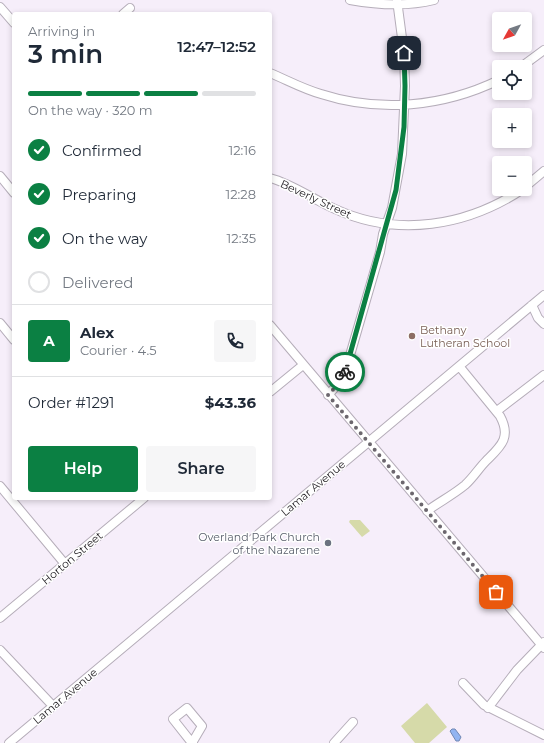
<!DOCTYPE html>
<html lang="en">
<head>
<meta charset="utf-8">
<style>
	:root { --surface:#fff; --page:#f6f6f7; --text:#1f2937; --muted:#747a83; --line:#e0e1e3; --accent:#0b8043 }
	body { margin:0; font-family:Montserrat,sans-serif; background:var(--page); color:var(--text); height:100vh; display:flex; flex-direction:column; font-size:15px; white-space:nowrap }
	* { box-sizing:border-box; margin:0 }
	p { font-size:13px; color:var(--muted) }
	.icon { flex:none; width:22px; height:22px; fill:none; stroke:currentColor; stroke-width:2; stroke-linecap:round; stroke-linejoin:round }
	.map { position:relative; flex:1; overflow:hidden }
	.panel { position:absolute; left:12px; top:12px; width:260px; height:488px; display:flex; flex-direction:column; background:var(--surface); border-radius:4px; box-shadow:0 2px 6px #0003 }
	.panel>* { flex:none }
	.needle { width:26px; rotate:230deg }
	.buttons { position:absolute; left:492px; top:12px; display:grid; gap:8px }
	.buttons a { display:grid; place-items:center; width:40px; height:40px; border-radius:4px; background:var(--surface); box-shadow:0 2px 6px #0003; font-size:20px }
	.pin { position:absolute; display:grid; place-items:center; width:34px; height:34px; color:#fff; margin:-17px; border-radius:8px; box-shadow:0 2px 6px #0006 }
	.courier { position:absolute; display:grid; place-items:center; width:40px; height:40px; margin:-20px; border:3px solid #0b8043; border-radius:50%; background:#fff; color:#222; box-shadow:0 1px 5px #0007 }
	.overview em { font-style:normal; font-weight:600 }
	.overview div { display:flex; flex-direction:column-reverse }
	.overview { display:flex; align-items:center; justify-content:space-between; height:68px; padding:0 16px }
	h1 { font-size:26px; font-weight:600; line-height:30px }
	.bar { display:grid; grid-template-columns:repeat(4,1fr); gap:6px 4px; align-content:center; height:48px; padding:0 16px }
	.bar i { height:5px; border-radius:3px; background:var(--line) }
	.bar .on { background:var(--accent) }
	.bar p { grid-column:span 4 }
	.line { display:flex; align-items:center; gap:10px; padding:0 16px; border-top:1px solid var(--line) }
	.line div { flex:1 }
	.round { display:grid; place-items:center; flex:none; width:42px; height:42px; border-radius:4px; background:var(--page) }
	ol { padding:0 16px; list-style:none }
	li { display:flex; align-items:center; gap:12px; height:44px }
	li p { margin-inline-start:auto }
	li .icon { padding:4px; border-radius:50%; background:var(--accent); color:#fff; stroke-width:4 }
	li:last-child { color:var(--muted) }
	li i { width:22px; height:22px; border:2px solid var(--line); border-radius:50% }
	.primary-button { display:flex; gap:8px; margin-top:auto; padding:8px 16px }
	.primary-button a { flex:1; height:46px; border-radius:4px; background:var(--accent); color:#fff; font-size:16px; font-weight:600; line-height:46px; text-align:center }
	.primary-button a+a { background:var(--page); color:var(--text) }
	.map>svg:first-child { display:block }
</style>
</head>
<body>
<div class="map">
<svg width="544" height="743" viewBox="0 0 544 743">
	<rect width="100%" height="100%" fill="#f6eefa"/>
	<path fill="#d6daa9" d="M350,520H360L370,531L362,537L349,522Z
		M427,703L447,727L429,743H415L401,726Z"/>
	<path fill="#92b4f1" stroke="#7087b3" d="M452,729H455L461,737L459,741H456L450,731Z"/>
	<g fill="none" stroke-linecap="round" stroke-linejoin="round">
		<g stroke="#b5adb9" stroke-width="10">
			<path id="minor" d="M350,0C378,5 406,7 434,0
				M0,7L14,23
				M123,14L130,8
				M521,67L544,50
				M270,73C287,80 303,89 321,94C380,113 443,107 499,80
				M0,176L14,193
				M270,178C293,184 314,200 335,209C398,238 467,226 523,189
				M525,187L544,171
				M532,305L538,318L544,324
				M0,323L14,340
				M270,325L544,648
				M270,392L303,365
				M328,395L340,382L346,369L380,252L383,234L392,208L402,154L405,86L404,53L397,0
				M497,411L544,375
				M0,486L65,564
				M427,511C439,502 453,495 465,485C473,478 479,468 486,461C500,447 512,438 500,416L459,366
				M0,618L144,498
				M0,650L53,706
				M463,683L484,705L544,735
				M488,708L517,670L544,642
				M9,743L544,295
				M192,743L202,726L187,708L173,719L192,743H193
				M334,743L353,722"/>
		</g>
		<use href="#minor" stroke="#fff" stroke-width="8"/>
	</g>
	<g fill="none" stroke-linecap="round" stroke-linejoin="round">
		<path stroke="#6c676e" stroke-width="4" stroke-dasharray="0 7.2" d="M345,372L340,382L328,395L496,592"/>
		<path stroke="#0b8043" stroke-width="5" d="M345,372L396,190L404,127L405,86L404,53"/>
	</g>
	<circle fill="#8d6e63" stroke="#fff" stroke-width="1.5" cx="412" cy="336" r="4"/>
	<circle fill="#6b7280" stroke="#fff" stroke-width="1.5" cx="328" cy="543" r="4"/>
	<g text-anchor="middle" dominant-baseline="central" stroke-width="3" stroke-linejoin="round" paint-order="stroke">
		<g font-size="11" fill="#211e22" stroke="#fff">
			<text transform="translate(316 199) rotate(25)">Beverly Street</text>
			<text transform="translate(313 488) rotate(-40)">Lamar Avenue</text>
			<text transform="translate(72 558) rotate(-40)">Horton Street</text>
			<text transform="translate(65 696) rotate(-40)">Lamar Avenue</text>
		</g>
		<g font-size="11" fill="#785e54" stroke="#fff" text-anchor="start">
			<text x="420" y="330">Bethany<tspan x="420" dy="13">Lutheran School</tspan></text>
		</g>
		<g font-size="11" fill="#5b616d" stroke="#fff" text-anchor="end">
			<text x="320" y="537">Overland Park Church<tspan x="320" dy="13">of the Nazarene</tspan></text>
		</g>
	</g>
</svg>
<div class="buttons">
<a><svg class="needle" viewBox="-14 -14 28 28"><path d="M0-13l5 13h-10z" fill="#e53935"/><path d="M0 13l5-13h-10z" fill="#747a83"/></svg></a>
<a><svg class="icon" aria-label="locate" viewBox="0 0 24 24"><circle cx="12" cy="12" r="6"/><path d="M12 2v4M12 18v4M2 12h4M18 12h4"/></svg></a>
<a>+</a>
<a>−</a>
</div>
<div class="pin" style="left:496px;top:592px;background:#ea580c"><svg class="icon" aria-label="bag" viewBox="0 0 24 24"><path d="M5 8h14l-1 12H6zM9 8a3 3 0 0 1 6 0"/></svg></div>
<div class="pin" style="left:404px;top:53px;background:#1f2937"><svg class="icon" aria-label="home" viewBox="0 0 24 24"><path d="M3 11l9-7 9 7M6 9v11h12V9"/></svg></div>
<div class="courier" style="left:345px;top:372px"><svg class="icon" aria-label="bike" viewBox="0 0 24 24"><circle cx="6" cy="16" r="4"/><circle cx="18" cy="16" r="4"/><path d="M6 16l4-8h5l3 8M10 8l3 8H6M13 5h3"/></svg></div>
<section class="panel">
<div class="overview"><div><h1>3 min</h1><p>Arriving in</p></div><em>12:47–12:52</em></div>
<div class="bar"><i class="on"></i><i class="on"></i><i class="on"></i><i></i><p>On the way · 320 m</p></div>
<ol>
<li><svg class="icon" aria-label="check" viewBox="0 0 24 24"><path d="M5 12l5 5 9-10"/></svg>Confirmed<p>12:16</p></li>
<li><svg class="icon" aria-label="check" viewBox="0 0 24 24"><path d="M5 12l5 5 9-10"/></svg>Preparing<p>12:28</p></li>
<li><svg class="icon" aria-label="check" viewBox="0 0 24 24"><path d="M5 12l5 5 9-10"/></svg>On the way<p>12:35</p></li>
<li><i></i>Delivered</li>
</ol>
<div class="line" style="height:72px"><b class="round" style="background:var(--accent);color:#fff">A</b><div><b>Alex</b><p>Courier · 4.5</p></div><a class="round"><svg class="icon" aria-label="phone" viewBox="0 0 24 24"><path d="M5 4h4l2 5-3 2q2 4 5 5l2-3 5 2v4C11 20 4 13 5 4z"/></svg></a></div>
<div class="line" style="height:52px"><div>Order #1291</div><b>$43.36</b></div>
<div class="primary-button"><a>Help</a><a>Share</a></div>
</section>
</div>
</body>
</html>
